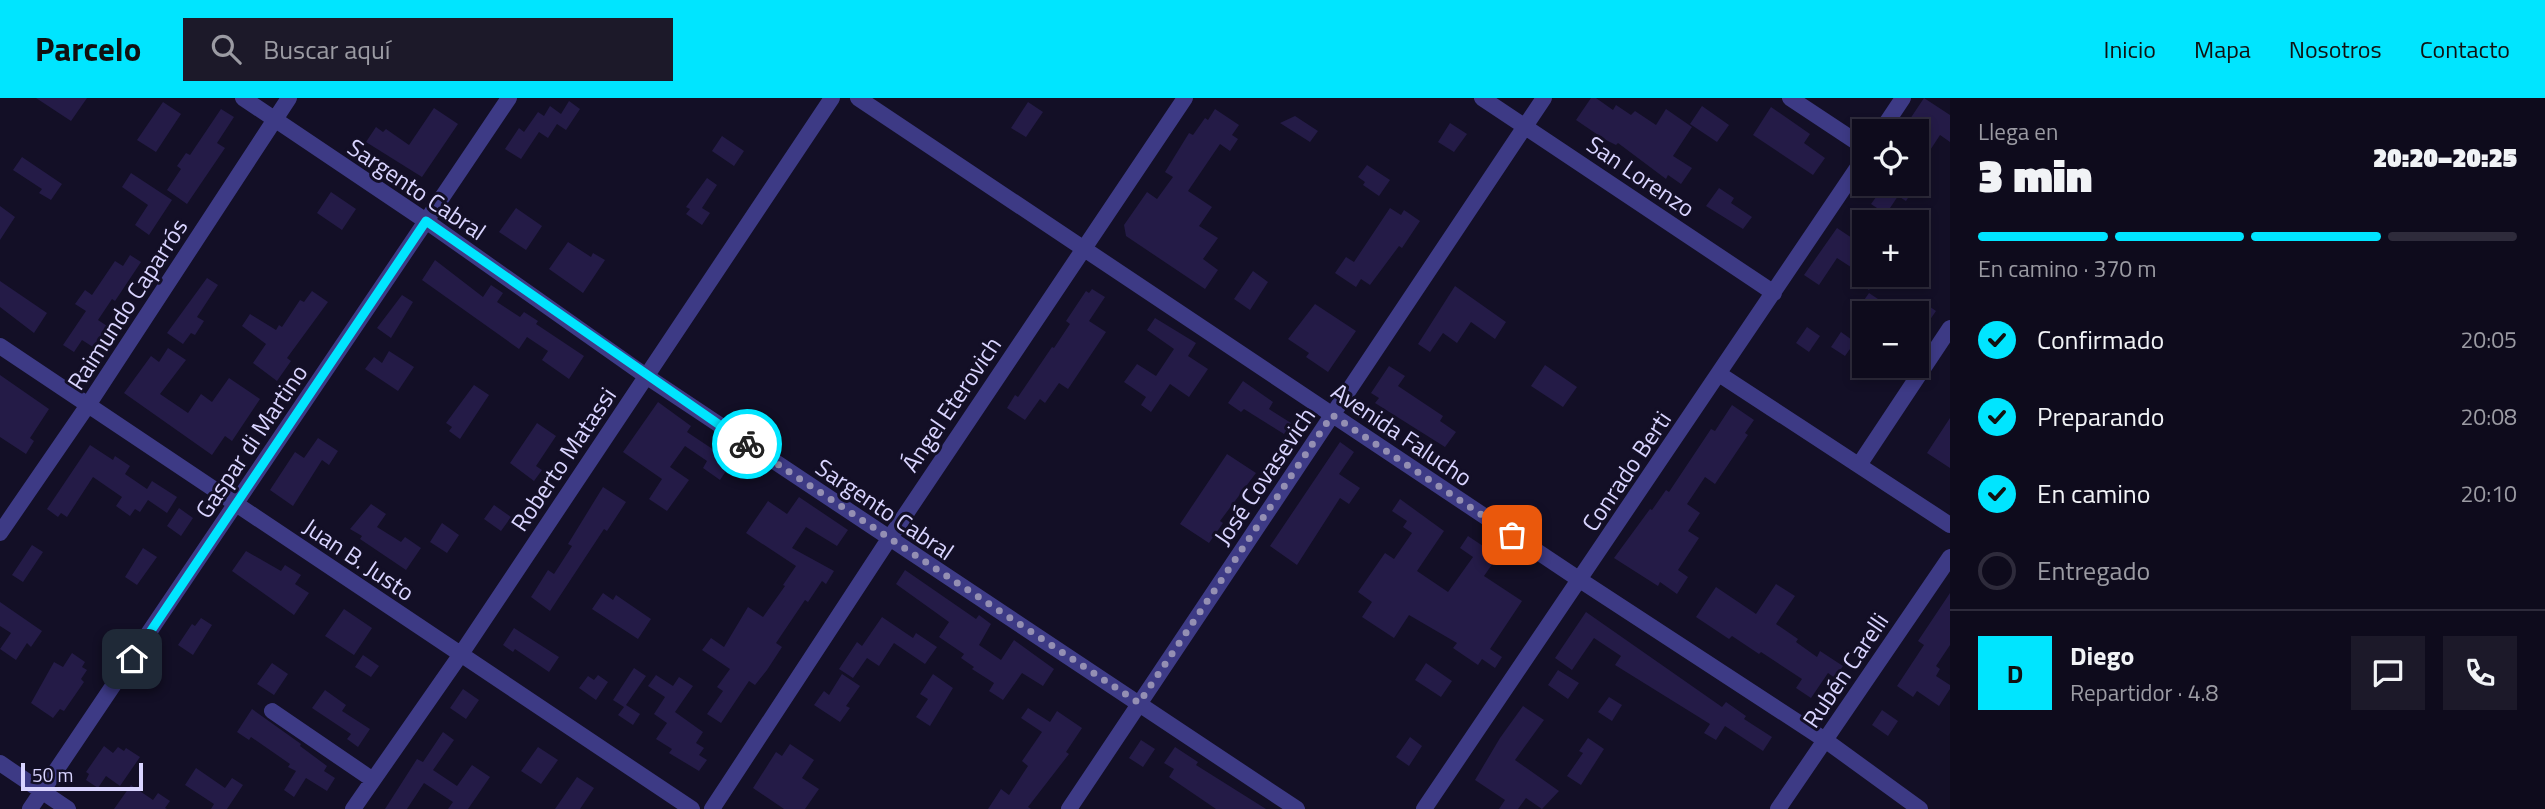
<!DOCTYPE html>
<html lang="es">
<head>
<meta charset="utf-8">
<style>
	:root { --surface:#0e0b1c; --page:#1c1929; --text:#f1f3f6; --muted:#9b9ba3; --line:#2e2b3b; --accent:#00e5ff }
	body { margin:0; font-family:"Titillium Web",sans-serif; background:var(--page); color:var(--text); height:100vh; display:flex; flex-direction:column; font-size:26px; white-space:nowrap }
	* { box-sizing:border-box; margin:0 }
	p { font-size:23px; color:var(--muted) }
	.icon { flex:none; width:38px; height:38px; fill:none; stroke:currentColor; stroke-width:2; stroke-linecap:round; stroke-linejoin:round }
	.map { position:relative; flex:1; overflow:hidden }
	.sheet { display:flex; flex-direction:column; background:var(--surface); width:595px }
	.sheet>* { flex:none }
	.fabs { position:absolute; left:1852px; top:21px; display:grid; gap:14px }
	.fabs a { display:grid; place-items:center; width:77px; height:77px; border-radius:0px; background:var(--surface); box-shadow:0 4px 10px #0003,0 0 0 2px var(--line); font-size:35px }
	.scale { position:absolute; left:21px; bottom:18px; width:122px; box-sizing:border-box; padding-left:7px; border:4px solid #d9d4ff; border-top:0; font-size:19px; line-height:24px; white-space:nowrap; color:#d9d4ff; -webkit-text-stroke:5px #130f26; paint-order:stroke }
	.pin { position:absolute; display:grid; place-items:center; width:60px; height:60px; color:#fff; margin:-30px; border-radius:14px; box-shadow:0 4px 10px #0006 }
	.courier { position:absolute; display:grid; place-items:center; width:70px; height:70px; margin:-35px; border:5px solid #00e5ff; border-radius:50%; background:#fff; color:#222; box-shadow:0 2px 9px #0007 }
	.overview em { font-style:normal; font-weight:800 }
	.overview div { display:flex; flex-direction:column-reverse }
	.overview { display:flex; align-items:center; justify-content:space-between; height:119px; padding:0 28px }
	h1 { font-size:46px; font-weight:800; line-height:52px }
	.bar { display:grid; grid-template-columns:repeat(4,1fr); gap:10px 7px; align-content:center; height:84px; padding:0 28px }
	.bar i { height:9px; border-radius:5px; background:var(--line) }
	.bar .on { background:var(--accent) }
	.bar p { grid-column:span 4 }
	.line { display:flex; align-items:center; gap:18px; padding:0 28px; border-top:2px solid var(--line) }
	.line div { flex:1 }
	.round { display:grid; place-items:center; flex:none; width:74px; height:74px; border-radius:0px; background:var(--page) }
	ol { padding:0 28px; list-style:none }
	li { display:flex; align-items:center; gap:21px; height:77px }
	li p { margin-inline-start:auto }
	li .icon { padding:7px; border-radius:50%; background:var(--accent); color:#111; stroke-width:4 }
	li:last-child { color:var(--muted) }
	li i { width:38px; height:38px; border:4px solid var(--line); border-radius:50% }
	header { display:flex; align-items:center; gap:42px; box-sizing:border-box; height:98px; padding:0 35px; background:var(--accent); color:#111 }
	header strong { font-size:33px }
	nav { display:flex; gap:38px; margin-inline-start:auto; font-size:24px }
	.search { width:490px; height:63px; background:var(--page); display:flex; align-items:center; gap:18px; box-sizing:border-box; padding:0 24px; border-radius:0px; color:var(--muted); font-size:26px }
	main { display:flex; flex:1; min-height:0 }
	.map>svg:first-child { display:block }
</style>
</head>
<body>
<header>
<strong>Parcelo</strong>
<div class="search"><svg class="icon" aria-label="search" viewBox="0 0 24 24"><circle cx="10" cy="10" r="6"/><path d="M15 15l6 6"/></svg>Buscar aquí</div>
<nav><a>Inicio</a><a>Mapa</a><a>Nosotros</a><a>Contacto</a></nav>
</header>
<main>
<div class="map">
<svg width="1950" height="711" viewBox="0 0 1950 711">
	<rect width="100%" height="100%" fill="#130f26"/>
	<path fill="#241b47" d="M36,0H87L71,23Z
		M1591,0H1596L1613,12L1616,7L1631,17L1635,13L1656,27L1666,11L1692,29L1673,58L1692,70L1681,86L1668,77L1666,81L1618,45L1616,47L1604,41L1576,22Z
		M1924,0L1950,17V44L1940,37L1925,60L1916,54V33H1902Z
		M569,3L580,11L566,32L557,26L548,40L539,34L521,61L505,51L519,30L524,34L538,14L544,18L550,8L561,16Z
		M163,4L181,16L156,54L137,42Z
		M1028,4L1043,14L1026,39L1011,30Z
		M1702,8L1729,27L1717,44L1690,26Z
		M1771,9L1810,36L1804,45L1825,60L1813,77L1753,37Z
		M434,10L458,26L422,79L366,44L376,29L383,34L386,31L409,47Z
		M221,11L234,19L217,45L225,50L187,106L167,92L181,71L177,68L186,55L190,57Z
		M1215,11L1239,27L1232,37L1238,41L1230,53L1220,46L1188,93L1212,109L1199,128L1218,140L1203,161L1218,172L1205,191L1126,138L1124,127L1147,94L1157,101L1173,79L1165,74L1189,35L1193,37L1205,20L1208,22Z
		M1295,18L1318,33L1310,44L1280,25Z
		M1450,25L1467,36L1454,54L1438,44Z
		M722,38L744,53L734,68L712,53Z
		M22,59L62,86L51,102L39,95L42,91L13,72Z
		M1367,67L1390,82L1379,98L1363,87L1365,84L1358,79Z
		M131,75L172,102L149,137L135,127L148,107L122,89Z
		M707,80L717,87L702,110L710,115L702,127L686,116L690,111L686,109Z
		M1880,86H1917L1906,103L1898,98L1886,116L1871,106L1884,88Z
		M1719,90L1734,100L1731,105L1752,119L1743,131L1706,108Z
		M331,94L356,111L342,132L317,115Z
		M0,108L15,119L0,142Z
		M516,110L542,128L526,152L499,134Z
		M1390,110L1401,117L1404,112L1420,123L1402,150L1399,148L1370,187L1361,181L1356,189L1335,175L1346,159L1354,164Z
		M1837,130L1864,148V177H1879L1869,192L1859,185L1863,177L1837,160L1819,187L1804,177Z
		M568,144L591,159L593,155L605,162L583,195L549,171Z
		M130,157L141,164L115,203L112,201L98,222L107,228L93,249L82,242L74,254L63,247L86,213L75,206L85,192L92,197L115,163L123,168Z
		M435,162L483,199L491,187L503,195L497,204L520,219L524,214L538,223L536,226L584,258L569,281L542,262L548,253L527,239L519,251L422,182Z
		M1253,173L1268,184L1250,212L1234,201Z
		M207,180L218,187L197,219L204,223L195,237L191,235L183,246L167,235Z
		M0,183L47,215L34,235L0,209Z
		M1455,188L1506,224L1495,241L1471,224L1457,245L1443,235L1430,254L1418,246Z
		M1092,191L1105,199L1089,223L1106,234L1068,291L1059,285L1045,305L1040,301L1025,322L1007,310L1015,297L1018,299L1052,249L1054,250L1070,226L1066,223L1086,193L1089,195Z
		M312,193L328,204L287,260L291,263L277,283L253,265L266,246L242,228L250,216L276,232L279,227L282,229L300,202L304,204Z
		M1869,195L1899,215H1855Z
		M402,197L413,204L391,240L377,230Z
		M1920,202L1936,213L1927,226L1916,219V215H1911Z
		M1315,206L1356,233L1328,274L1306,259L1309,255L1288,241Z
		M1155,220L1196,245L1188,258L1208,271L1189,299L1170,286L1151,314L1141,307L1146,299L1124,284L1137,266L1156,278L1174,251L1147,232Z
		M1807,229L1820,238L1809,254L1796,245Z
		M1841,234L1855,244L1845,258L1831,249Z
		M168,250L186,262L160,296L188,315L201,296L212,304L229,280L260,301L232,343L225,338L212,357L124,295L151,258L159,264Z
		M389,253L414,269L398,293L365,271L374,259L382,265Z
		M1545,267L1577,289L1563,309L1531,288Z
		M1389,268L1405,278L1398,288L1443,318L1440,323L1456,334L1445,349L1375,305L1379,300L1371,295Z
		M0,277L49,311L30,340L34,343L26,356L0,339Z
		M1243,283L1273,304L1269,311L1291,325L1284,336L1244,311L1241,314L1228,305Z
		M474,287L489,297L460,341L449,333L452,329L446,325Z
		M658,304L691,328L687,334L732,364L720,382L703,370L707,363L685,348L670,369L689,382L667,413L649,401L662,381L623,354Z
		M1732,307L1754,322L1745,335L1748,337L1715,386L1705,379L1687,406L1700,415L1688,433L1699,440L1678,472L1688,479L1677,496L1660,484L1658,488L1614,460L1650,411L1652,412L1666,392L1669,394L1711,331L1715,333Z
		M1950,320V370L1927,355Z
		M537,325L556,338L536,368L542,372L534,383L510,365Z
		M318,340L338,353L329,367L322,362L293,408L270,392L295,354L304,360Z
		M1340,344L1354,354L1339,376L1360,390L1349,406L1340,400L1297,467L1270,448Z
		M90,347L113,362L115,358L130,368L125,376L147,391L152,383L177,399L167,415L148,402L140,414L135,411L130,418L116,408L122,399L93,379L67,419L61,415L58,419L47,411Z
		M1227,356L1256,375L1220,423L1223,425L1209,445L1180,426Z
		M603,389L626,404L607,433L604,431L550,513L531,499L548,472L554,476L572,448L568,446Z
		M799,399L848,432L837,448L806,429L792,450L834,473L826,486L822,483L808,504L805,502L776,545L782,549L767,572L755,587L749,583L721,625L707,616L723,593L717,589L730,571L702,552L711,540L724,549L748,509L763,519L785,488L783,487L796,468L746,435L768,403L787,416Z
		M1400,401L1444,433L1417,473L1448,494L1473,459L1460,450L1468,438L1498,458L1484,478L1522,503L1490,551L1502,559L1495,570L1482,561L1478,567L1453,550L1457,545L1409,517L1394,540L1362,519L1372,504L1358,494L1385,455L1394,461L1412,435L1403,429L1407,423L1392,413Z
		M371,406L386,416L377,429L401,444L405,439L421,450L406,472L360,441L362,438L350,431Z
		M494,407L511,419L501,433L484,421Z
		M179,410L193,420L181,438L167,428Z
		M442,425L459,437L447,455L430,444Z
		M32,447L43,454L23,484L12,477Z
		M143,450L157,459L137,487L125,479Z
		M246,453L281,473L285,467L301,477L295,486L309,495L294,517L232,473Z
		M905,472L976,521L979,517L991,526L979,547L1001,562L1014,542L1054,571L1043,588L1022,575L1003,602L989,593L994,585L972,571L974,569L961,560L964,556L939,539L949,524L896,486Z
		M1776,486L1795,498L1776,526L1798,541L1796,544L1817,559L1820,553L1843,568L1835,580L1828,575L1811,600L1796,590L1802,581L1761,554L1759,556L1732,538L1729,541L1696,519L1716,489L1756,516Z
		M603,495L613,502L616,497L651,521L638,541L592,511Z
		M1950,495V547L1936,568L1940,571L1936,578L1950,587V591L1939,608L1917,593L1913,599L1897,588L1924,547L1918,543Z
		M0,504L42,533L31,549L27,545L16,562L0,551L11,535L0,528Z
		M344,511L372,530L354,557L325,538Z
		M1586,514L1722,609L1726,604L1746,618L1744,621L1772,639L1763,653L1725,628L1716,642L1704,635L1710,626L1615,567L1621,558L1594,540L1572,572L1555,560Z
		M882,519L913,540L916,535L937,549L925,566L894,545L879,568L867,560L853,580L839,571L857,544L862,548Z
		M201,520L212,527L193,557L178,547L192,526L195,528Z
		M514,530L559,559L549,574L515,551L513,554L503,547Z
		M72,555L85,564L82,569L87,572L81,581L84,584L64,613L60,611L53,620L31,605L54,564L63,569Z
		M363,557L379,568L371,579L355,569Z
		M272,565L288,576L274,597L257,586Z
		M1426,565L1452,583L1441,599L1415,582Z
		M634,570L646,578L626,607L640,616L633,627L618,617L624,609L613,602Z
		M1558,572L1579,585L1568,601L1548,587Z
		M842,576L860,588L846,608L850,610L840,624L814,607L824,593L829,597Z
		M933,576L953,590L930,628L916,619L928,601L920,596Z
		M598,577L608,584L596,602L579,590L588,578L594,582Z
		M656,577L673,588L679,579L693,588L675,614L703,634L696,645L704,650L699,657L707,662L699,673L669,655L672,651L656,641L667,625L654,616L665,599L648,588Z
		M463,591L479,602L466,621L450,610Z
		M325,592L346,607L342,613L370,631L358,649L347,641L351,636L312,610Z
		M1609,599L1622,607L1612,623L1598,614Z
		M1523,608L1544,622L1515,662L1559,693L1542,711L1526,700L1518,711H1499L1505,702L1475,682L1500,640Z
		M1028,610L1050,624L1057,613L1082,630L1066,654L1069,656L1028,709L1031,711H988L1001,691L1009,697L1028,668L1022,663L1042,634L1021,620Z
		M252,611L301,646L300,648L327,668L324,673L335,680L327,693L306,680L294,699L284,692L296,673L288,669L290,666L251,639L249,642L237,634Z
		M1882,612L1898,623L1888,638L1872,627Z
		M443,634L454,642L433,672L457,688L472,667L490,679L468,711H448L453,704L424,685L407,711H385L417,661L423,664Z
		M1410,639L1422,648L1409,668L1396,659Z
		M1588,640L1604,651L1581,687L1567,678L1583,655L1579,653Z
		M1141,642L1155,651L1143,669L1129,660Z
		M790,646L814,662L802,680L819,691L805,711H784L753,690L776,654L782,658Z
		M104,648L113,655L118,649L124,653L126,650L140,659L120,688L106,678L98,690L86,682L89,676L86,674Z
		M538,649L558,662L541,686L521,673Z
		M1175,649L1198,664L1196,667L1266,711H1216L1169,679L1174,671L1164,665Z
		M196,670L225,690L232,680L243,687L227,711H211L214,706L185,687Z
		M577,679L594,690L580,711H555Z
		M131,687L153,702L158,695L170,703L165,710L167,711H114Z"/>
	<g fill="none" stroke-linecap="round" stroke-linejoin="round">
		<path stroke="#3d3a85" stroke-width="16" d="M243,0L426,123L646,278L1297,711
			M858,0L1580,482L1825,642L1920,711
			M1482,0L1774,195
			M1790,0L1864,49
			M1881,33L1903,0
			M0,248L692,711
			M1719,276L1950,427
			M1859,367L1950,230
			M0,435L88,307L289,0
			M272,613L373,682
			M0,665L68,711
			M30,711L509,0
			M353,711L461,556L832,0
			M712,711L889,441L1185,0
			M1069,711L1544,0
			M1424,711L1864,60
			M1778,711L1950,459"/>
	</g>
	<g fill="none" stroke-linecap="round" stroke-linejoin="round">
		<path stroke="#948fb3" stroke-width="7" stroke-dasharray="0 12.6" d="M747,346L1139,605L1332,317L1512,437"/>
		<path stroke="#00e5ff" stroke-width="9" d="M132,561L426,123L747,346"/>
	</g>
	<g text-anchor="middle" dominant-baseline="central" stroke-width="6" stroke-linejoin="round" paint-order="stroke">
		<g font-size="24" fill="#d9d4ff" stroke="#130f26">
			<text transform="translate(1641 78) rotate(34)">San Lorenzo</text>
			<text transform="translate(417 91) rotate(34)">Sargento Cabral</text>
			<text transform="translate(127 206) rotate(-57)">Raimundo Caparrós</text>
			<text transform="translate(951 306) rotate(-56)">Ángel Eterovich</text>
			<text transform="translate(1402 336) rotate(34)">Avenida Falucho</text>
			<text transform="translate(251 343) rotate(-56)">Gaspar di Martino</text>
			<text transform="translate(563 361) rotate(-56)">Roberto Matassi</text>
			<text transform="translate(1626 373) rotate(-56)">Conrado Berti</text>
			<text transform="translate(1264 378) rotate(-56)">José Covasevich</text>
			<text transform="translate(885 411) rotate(34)">Sargento Cabral</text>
			<text transform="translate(359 461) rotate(34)">Juan B. Justo</text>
			<text transform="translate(1845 572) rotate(-56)">Rubén Carelli</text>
		</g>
	</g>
</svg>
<div class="fabs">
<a><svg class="icon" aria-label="locate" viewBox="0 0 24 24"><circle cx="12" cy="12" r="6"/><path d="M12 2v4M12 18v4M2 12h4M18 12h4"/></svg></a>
<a>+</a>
<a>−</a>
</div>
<div class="scale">50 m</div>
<div class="pin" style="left:1512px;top:437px;background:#ea580c"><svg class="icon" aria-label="bag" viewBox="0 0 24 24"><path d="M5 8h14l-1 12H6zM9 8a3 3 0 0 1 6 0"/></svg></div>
<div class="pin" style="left:132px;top:561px;background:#1f2937"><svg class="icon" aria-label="home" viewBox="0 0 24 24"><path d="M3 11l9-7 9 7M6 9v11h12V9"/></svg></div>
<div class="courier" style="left:747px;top:346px"><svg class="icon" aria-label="bike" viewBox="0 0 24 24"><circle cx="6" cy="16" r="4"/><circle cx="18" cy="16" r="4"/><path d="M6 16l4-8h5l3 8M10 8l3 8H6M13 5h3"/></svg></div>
</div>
<section class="sheet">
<div class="overview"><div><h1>3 min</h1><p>Llega en</p></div><em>20:20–20:25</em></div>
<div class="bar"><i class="on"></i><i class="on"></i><i class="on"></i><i></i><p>En camino · 370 m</p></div>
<ol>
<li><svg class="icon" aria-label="check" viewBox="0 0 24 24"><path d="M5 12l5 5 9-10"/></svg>Confirmado<p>20:05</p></li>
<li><svg class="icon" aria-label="check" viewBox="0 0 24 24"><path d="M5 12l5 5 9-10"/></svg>Preparando<p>20:08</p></li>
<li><svg class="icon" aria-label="check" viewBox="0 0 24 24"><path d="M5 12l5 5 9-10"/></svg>En camino<p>20:10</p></li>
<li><i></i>Entregado</li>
</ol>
<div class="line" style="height:126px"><b class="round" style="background:var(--accent);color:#111">D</b><div><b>Diego</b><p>Repartidor · 4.8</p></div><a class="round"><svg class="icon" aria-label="chat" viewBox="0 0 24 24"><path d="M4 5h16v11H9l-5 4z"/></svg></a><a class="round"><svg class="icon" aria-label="phone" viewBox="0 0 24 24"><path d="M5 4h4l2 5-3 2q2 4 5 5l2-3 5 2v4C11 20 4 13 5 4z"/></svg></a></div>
</section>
</main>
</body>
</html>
